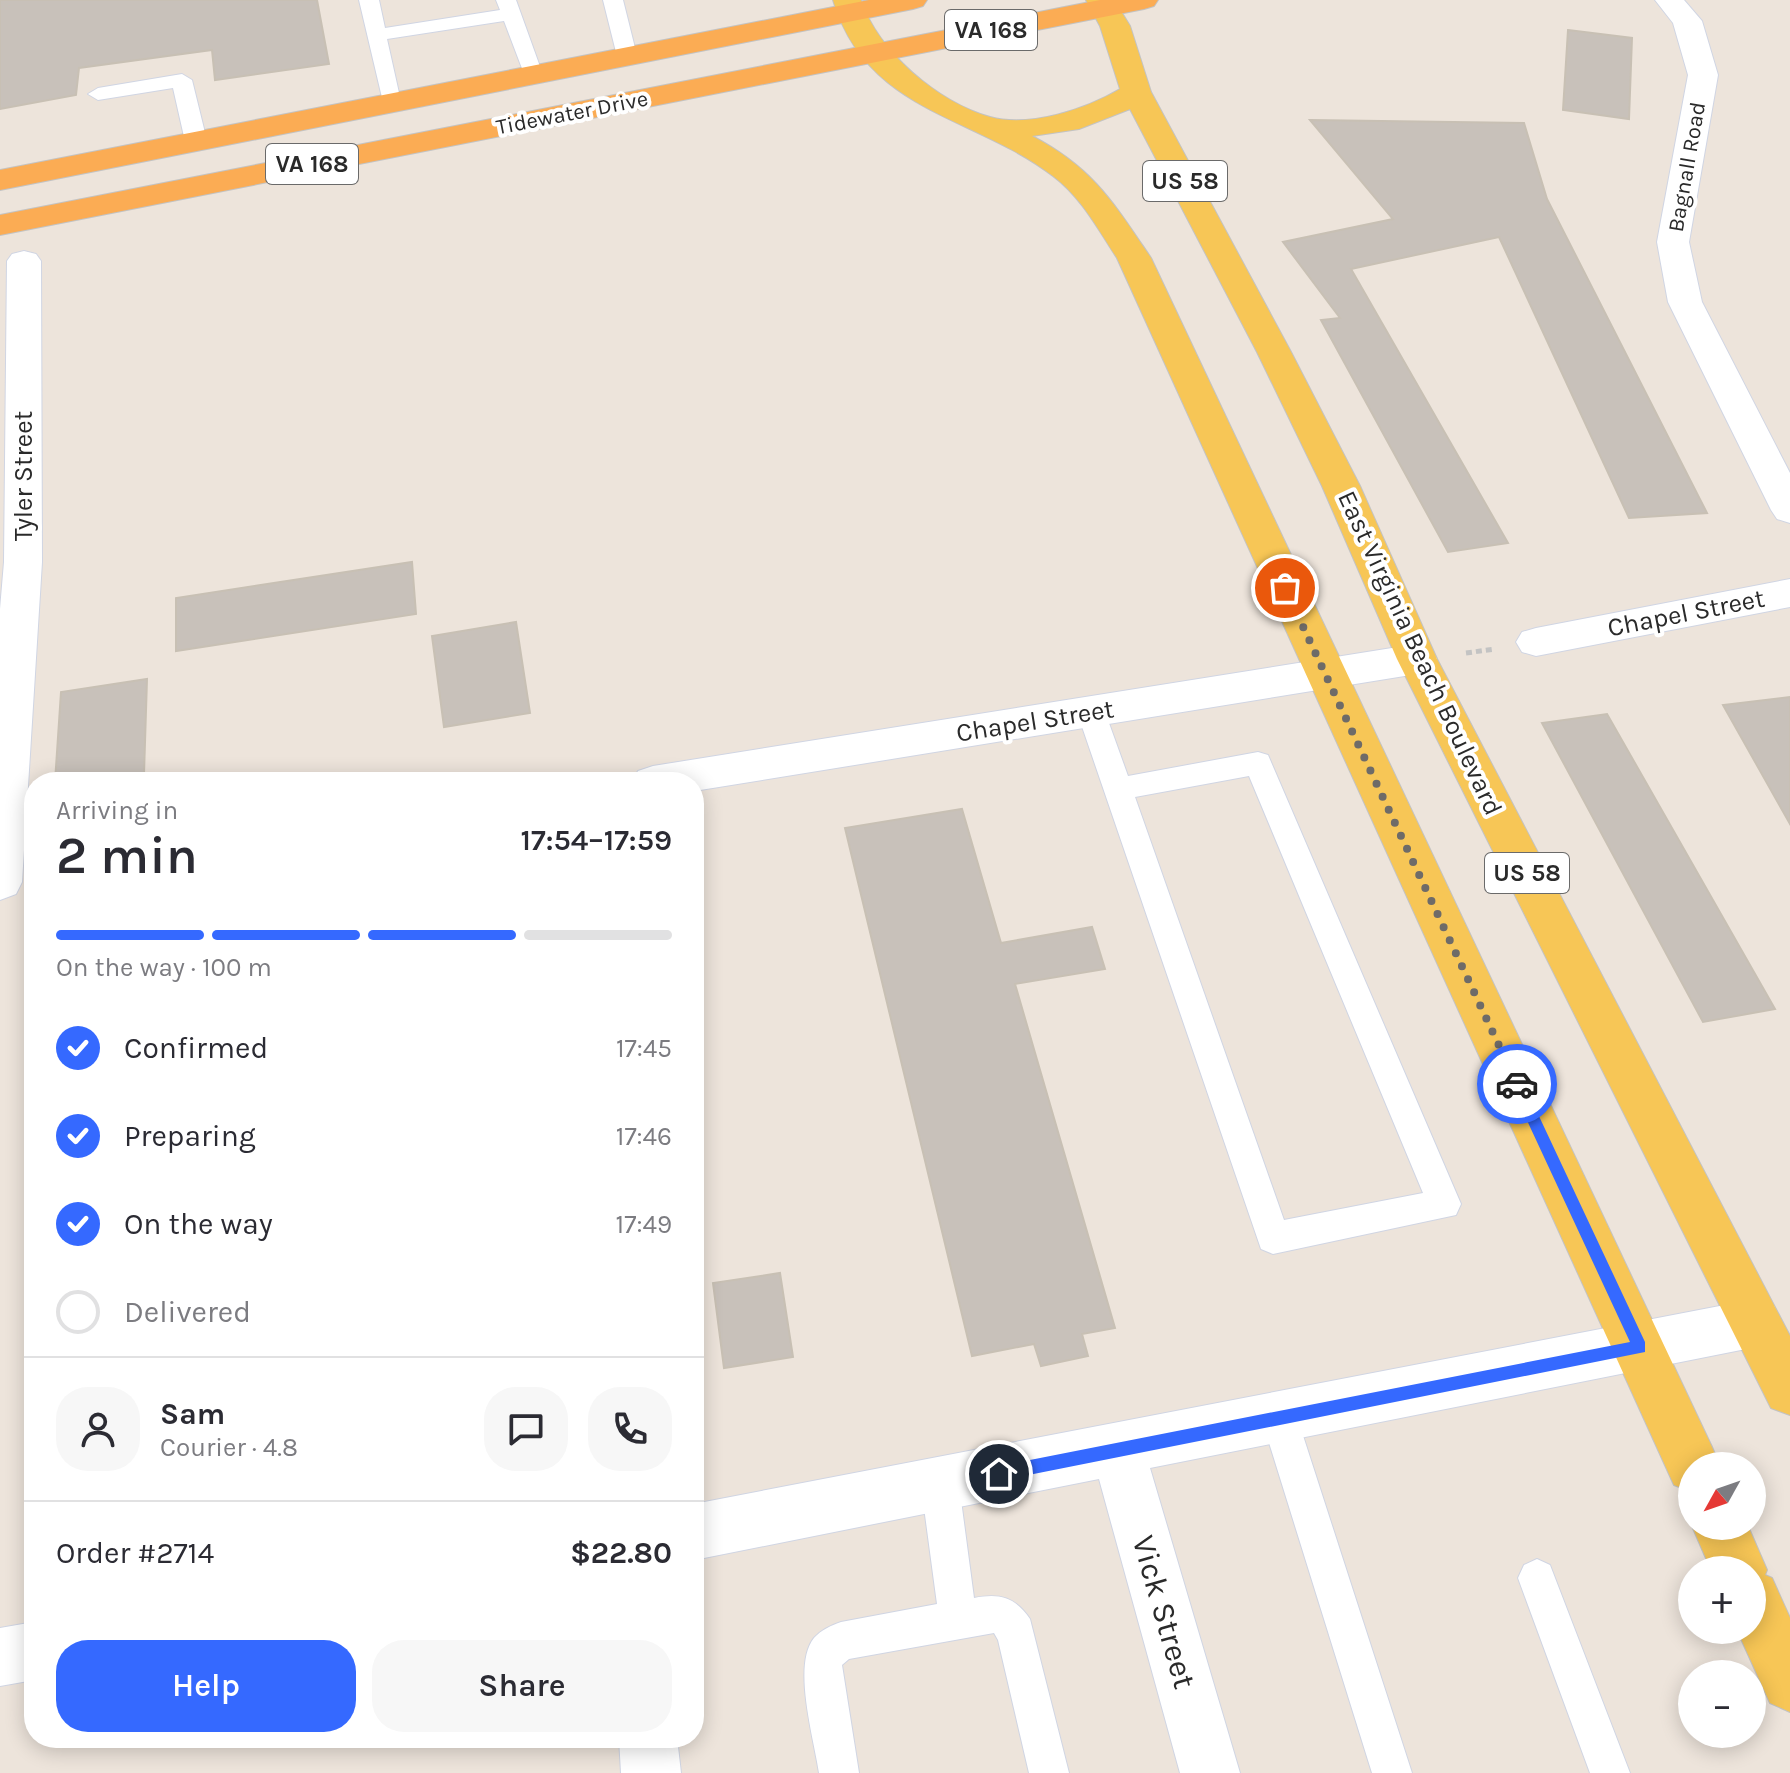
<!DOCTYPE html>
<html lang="en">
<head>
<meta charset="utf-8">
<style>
	:root { --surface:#fff; --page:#f7f7f7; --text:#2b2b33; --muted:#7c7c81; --line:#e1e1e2; --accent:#3569ff }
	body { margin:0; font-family:Karla,sans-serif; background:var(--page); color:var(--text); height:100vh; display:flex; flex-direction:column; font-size:30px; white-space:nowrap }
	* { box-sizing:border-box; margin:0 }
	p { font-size:26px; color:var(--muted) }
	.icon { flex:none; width:44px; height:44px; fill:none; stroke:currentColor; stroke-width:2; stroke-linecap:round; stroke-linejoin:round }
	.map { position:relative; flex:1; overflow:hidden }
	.details { position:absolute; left:24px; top:772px; width:680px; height:976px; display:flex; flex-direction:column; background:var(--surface); border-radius:32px; box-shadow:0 4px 20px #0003 }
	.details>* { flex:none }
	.needle { width:52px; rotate:230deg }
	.tools { position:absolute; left:1678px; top:1452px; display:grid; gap:16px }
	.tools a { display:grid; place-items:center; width:88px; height:88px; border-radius:50%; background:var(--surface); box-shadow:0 4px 20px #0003; font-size:40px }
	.pin { position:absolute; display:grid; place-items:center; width:68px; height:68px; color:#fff; margin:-34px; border:4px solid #fff; border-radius:50%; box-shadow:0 2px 8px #0007 }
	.courier { position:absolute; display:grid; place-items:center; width:80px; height:80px; margin:-40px; border:6px solid #3569ff; border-radius:50%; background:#fff; color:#222; box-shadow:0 2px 10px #0007 }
	.headline em { font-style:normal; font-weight:600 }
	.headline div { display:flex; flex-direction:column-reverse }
	.headline { display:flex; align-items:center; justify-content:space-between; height:136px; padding:0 32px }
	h1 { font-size:52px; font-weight:600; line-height:60px }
	.bar { display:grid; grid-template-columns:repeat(4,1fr); gap:12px 8px; align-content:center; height:96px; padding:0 32px }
	.bar i { height:10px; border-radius:6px; background:var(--line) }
	.bar .active { background:var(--accent) }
	.bar p { grid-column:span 4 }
	.line { display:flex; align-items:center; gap:20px; padding:0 32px; border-top:2px solid var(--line) }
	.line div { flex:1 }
	.round { display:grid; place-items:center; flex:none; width:84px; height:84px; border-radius:32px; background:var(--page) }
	ol { padding:0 32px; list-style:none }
	li { display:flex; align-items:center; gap:24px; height:88px }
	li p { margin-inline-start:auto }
	li .icon { padding:8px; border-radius:50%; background:var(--accent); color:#fff; stroke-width:4 }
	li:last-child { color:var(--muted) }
	li i { width:44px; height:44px; border:4px solid var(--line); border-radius:50% }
	.primary-button { display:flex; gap:16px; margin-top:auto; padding:16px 32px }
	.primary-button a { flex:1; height:92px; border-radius:32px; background:var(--accent); color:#fff; font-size:32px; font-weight:600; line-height:92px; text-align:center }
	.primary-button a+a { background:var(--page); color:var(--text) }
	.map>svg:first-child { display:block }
</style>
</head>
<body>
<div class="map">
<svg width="1790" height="1773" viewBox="0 0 1790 1773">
	<rect width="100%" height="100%" fill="#ede4db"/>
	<path fill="#c8c1ba" stroke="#c8c0b4" stroke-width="2" d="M0,0H317L329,64L215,80L212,50L79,68L76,95L0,109Z
		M1568,30L1632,38L1629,119L1563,110Z
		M1310,120L1524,123L1547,199L1707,513L1629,518L1499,237L1351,269L1508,543L1448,552L1321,320L1340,318L1283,242L1393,219Z
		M412,562L416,614L176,651V598Z
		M516,622L530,713L444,727L432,636Z
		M147,679L144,774L93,782H55L61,692Z
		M1790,697V824L1723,705Z
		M1607,714L1775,1009L1703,1022L1542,723Z
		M962,809L1001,943L1092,927L1105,969L1015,984L1115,1328L1082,1334L1088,1356L1041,1366L1034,1344L972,1356L845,828Z
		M780,1273L793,1357L724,1368L713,1283Z"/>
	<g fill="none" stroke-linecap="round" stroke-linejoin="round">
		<g stroke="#d0d5e3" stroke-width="2">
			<path id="service" d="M359,0H379L385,28L500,10L496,0H516L543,75L533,81L526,79L504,21L387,39L401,102L398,106H384Z
				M603,0H623L637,56L634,60H620L617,56Z
				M182,74L192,80L207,141L196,147L185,141L173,88L98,100L88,94L98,88Z
				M1091,702L1101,705L1105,712L1128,776L1258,752L1268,755L1461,1204L1456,1215L1273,1254L1261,1249L1077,712L1081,705ZM1249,776L1423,1193L1284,1220L1135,797Z
				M1279,1399L1292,1405L1297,1417L1412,1773H1372L1261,1417L1266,1405Z
				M940,1467L953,1472L959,1485L974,1598C1000,1593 1015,1597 1030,1619L1069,1773H1029L998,1640L994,1633L849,1659L842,1665L859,1773H819C814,1739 792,1665 814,1638C821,1630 832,1625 841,1622L937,1604L921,1485L927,1472Z
				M1537,1559L1550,1565L1630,1773H1590L1518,1578L1524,1565Z"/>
		</g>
		<g stroke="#d0d5e3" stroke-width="2">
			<path id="minor" d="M1655,0H1684L1702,21L1718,75L1689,242L1702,302L1790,473V523L1777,519L1771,510L1668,302L1657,242L1688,75L1673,23Z
				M24,251L36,254L41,261L42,562L22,882L16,894L0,900V609L4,562L7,261L12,254Z
				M1790,579V607L1536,656L1522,652L1516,642L1522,632L1536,628Z
				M1417,644L1431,649L1437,659L1431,669L1417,674L694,791V782H632L638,771L653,766Z
				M1756,1299L1774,1306L1782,1323L1774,1340L1756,1347L1150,1468L1240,1773H1180L1099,1479L694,1560V1504Z
				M34,1622V1680L0,1686V1628Z
				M619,1738H677L681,1773H621Z"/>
		</g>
		<g stroke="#c3c3c3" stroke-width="2">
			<path id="primary" d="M833,0H861C878,52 938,102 990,117C1030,128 1086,109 1120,89L1100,26L1086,0H1114L1130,26L1151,92L1291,352L1360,486L1437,659L1790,1336V1415L1771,1408L1397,659L1322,486L1257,352L1130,109L1079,129L1032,136C1093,168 1113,202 1151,258L1712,1447L1720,1466H1692V1492L1674,1485L1117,258C1098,229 1081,197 1053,176C974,115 867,113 833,0Z
				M1692,1526H1748L1767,1570L1765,1575L1772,1578L1790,1618V1712L1770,1703L1737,1630H1752V1570H1711Z"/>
		</g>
		<g stroke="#c3c3c3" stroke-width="2">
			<path id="trunk" d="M869,0H927L923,6L913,9L0,190V170Z
				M1100,0H1158L1154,6L1144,9L0,235V215Z"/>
		</g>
		<path stroke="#c3c3c3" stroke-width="5" stroke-dasharray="6 4" stroke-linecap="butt" d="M1466,653L1495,649"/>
		<use href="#service" fill="#fff" fill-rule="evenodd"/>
		<use href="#minor" fill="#fff" fill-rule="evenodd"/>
		<use href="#primary" fill="#f7c656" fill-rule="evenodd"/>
		<use href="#trunk" fill="#fbac54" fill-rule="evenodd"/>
	</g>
	<path fill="#3569ff" d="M1517,1078L1522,1080L1645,1342V1352L999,1481L993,1479V1468L999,1466L1630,1342L1510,1084Z"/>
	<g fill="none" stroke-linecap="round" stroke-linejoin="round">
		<path stroke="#6e6b68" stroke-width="8" stroke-dasharray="0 14.4" d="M1285,588L1517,1084"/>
	</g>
	<g text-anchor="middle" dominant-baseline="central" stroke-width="8" stroke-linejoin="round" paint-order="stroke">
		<g font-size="22" fill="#2a2a2a" stroke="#fff">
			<text transform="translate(572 113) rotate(-11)">Tidewater Drive</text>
			<text transform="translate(1687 167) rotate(-80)">Bagnall Road</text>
		</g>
		<g fill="#fff" stroke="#6a6a6a" stroke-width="2">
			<rect x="945" y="10" width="92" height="40" rx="6"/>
			<rect x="266" y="144" width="92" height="40" rx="6"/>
			<rect x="1143" y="161" width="84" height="40" rx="6"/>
			<rect x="1485" y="853" width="84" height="40" rx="6"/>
		</g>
		<g font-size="24" font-weight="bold" fill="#2a2a2a">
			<text x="991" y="30">VA 168</text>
			<text x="312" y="164">VA 168</text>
			<text x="1185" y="181">US 58</text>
			<text x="1527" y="873">US 58</text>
		</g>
		<g font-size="26" fill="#2a2a2a" stroke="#fff">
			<text transform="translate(23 476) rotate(-90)">Tyler Street</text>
			<text transform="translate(1686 613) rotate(-11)">Chapel Street</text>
			<text transform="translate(1420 653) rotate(65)">East Virginia Beach Boulevard</text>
			<text transform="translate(1035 721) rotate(-9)">Chapel Street</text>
		</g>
		<g font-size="32" fill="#2a2a2a" stroke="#fff">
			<text transform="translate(1164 1612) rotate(74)">Vick Street</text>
		</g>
	</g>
</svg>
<div class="tools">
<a><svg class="needle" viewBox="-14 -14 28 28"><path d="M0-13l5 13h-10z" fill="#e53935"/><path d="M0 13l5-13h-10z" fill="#7c7c81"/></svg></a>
<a>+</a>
<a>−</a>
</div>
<div class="pin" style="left:1285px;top:588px;background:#ea580c"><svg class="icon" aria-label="bag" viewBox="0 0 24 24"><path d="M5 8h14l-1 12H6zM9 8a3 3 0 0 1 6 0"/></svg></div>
<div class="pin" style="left:999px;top:1474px;background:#1f2937"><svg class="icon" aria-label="home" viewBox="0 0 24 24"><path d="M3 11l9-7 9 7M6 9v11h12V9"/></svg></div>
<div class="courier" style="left:1517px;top:1084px"><svg class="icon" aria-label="car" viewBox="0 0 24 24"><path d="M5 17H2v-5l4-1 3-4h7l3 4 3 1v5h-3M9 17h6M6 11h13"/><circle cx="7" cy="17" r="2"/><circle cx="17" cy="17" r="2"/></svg></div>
<section class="details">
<div class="headline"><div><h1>2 min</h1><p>Arriving in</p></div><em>17:54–17:59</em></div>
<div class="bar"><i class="active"></i><i class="active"></i><i class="active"></i><i></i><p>On the way · 100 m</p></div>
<ol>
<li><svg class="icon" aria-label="check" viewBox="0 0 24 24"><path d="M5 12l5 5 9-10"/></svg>Confirmed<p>17:45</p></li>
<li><svg class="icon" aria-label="check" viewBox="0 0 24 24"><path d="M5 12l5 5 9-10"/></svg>Preparing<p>17:46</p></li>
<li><svg class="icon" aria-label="check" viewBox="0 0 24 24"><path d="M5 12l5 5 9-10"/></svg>On the way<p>17:49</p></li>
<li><i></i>Delivered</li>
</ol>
<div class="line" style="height:144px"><a class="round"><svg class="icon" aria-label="person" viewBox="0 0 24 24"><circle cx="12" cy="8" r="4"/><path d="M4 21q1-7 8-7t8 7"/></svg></a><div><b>Sam</b><p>Courier · 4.8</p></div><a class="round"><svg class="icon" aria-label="chat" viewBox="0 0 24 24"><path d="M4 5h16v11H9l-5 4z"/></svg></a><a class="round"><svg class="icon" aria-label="phone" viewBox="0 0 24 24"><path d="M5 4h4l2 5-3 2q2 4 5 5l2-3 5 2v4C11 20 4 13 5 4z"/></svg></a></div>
<div class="line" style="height:104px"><div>Order #2714</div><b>$22.80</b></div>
<div class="primary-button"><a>Help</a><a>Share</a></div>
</section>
</div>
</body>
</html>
